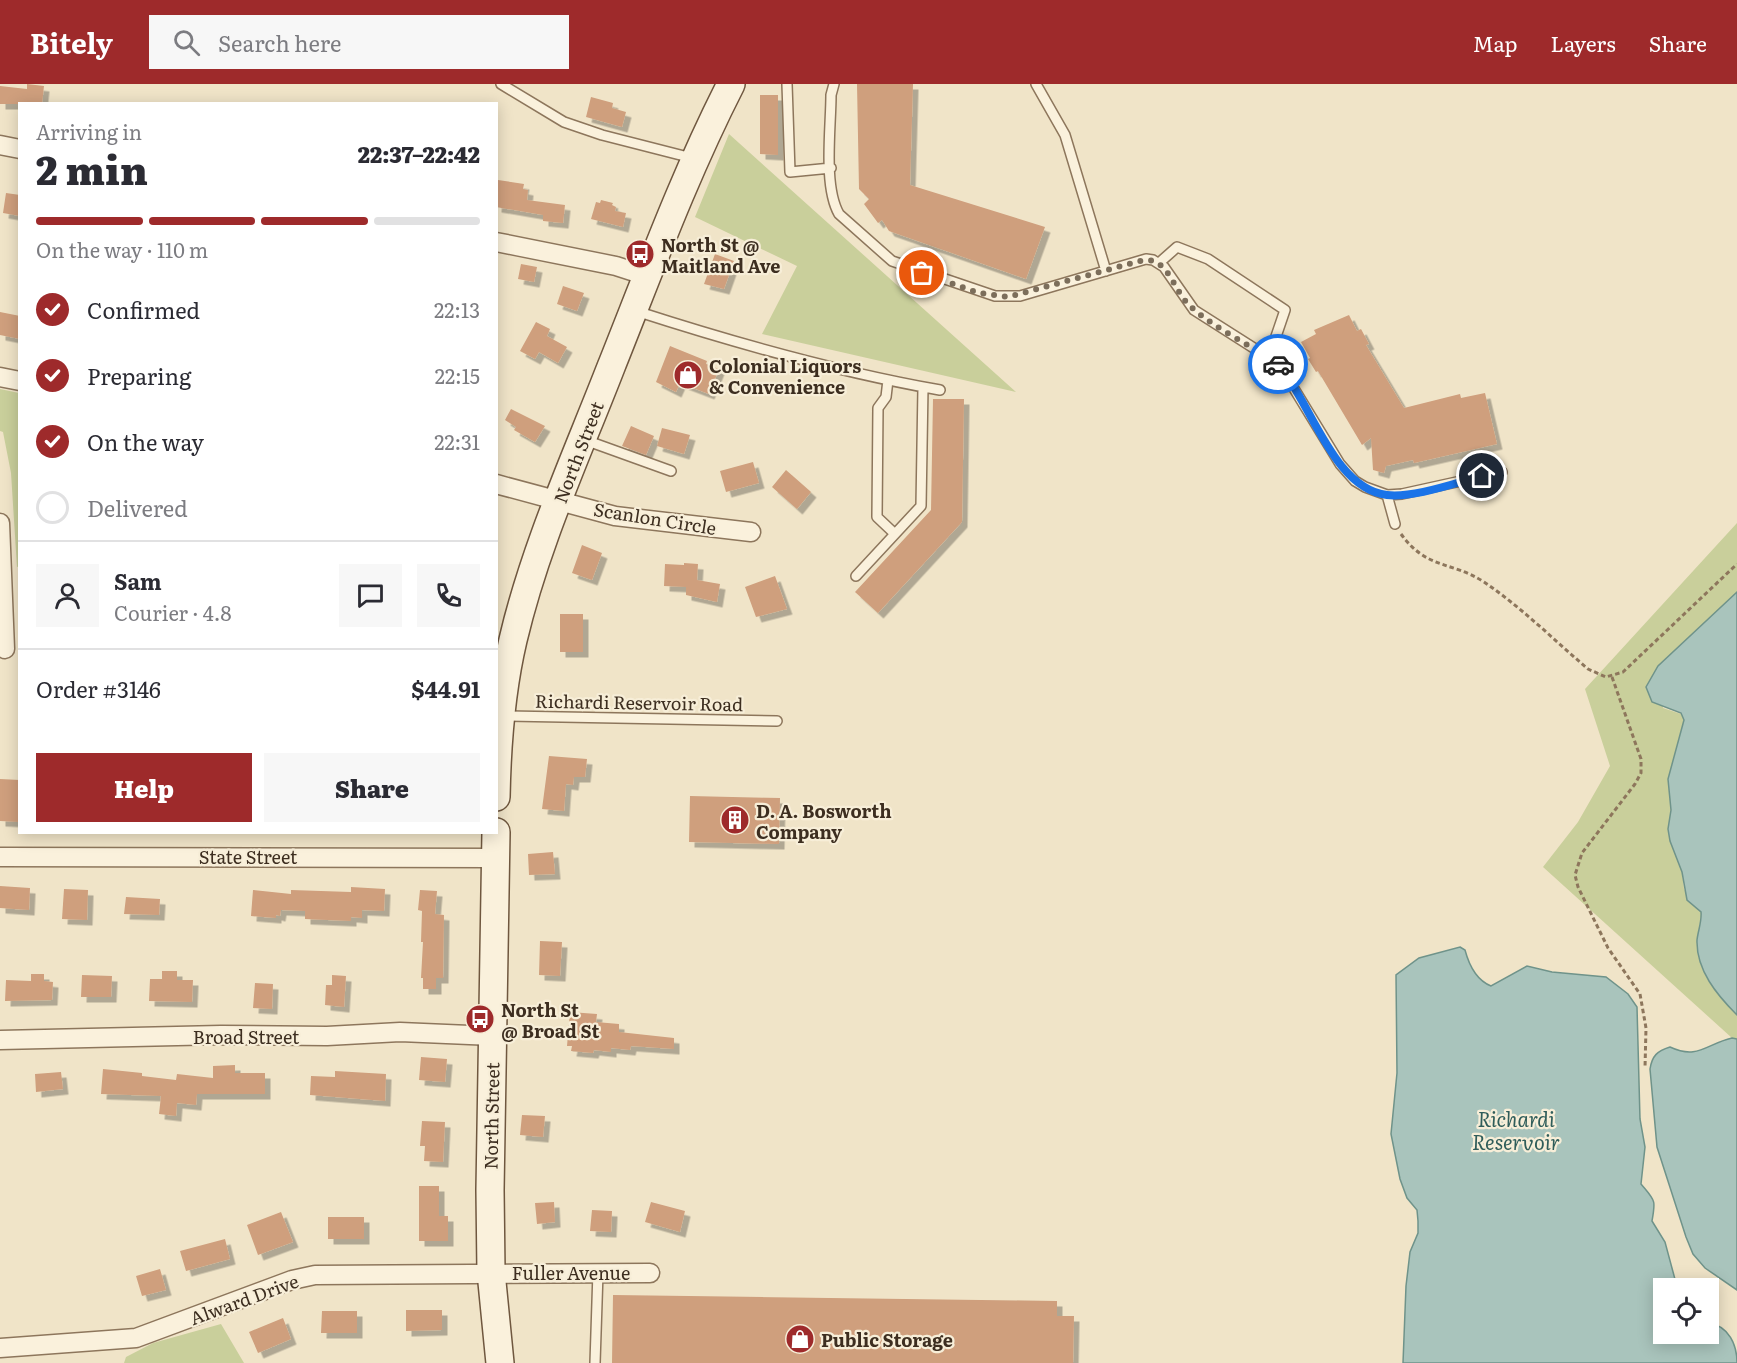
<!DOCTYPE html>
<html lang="en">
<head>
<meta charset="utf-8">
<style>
	:root { --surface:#fff; --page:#f7f7f7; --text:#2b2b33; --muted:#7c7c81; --line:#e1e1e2; --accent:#9e2a2b }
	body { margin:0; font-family:Literata,serif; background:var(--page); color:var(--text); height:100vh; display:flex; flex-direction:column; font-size:22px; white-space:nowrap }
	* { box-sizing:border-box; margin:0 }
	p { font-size:20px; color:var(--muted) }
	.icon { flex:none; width:33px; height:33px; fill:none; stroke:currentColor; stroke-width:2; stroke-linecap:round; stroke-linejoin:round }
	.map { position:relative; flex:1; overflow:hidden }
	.details { position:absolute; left:18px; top:18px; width:480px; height:732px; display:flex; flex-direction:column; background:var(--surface); border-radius:0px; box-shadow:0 3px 15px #0003 }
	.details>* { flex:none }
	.buttons { position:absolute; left:1653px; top:1194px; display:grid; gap:12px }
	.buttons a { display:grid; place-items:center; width:66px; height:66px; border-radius:0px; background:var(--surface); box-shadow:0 3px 15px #0003; font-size:30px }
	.pin { position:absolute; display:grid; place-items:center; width:51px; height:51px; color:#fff; margin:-26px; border:3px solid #fff; border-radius:50%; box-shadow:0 2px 6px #0007 }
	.courier { position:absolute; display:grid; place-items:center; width:60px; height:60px; margin:-30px; border:4px solid #1a73e8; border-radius:50%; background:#fff; color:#222; box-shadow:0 2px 8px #0007 }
	.summary em { font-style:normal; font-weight:800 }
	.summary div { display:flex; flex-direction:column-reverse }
	.summary { display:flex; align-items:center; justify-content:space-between; height:102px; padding:0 18px }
	h1 { font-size:39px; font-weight:800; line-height:45px }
	.bar { display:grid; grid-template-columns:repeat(4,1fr); gap:9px 6px; align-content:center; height:72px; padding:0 18px }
	.bar i { height:8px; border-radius:4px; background:var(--line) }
	.bar .active { background:var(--accent) }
	.bar p { grid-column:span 4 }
	.line { display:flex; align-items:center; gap:15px; padding:0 18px; border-top:2px solid var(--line) }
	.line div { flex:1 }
	.round { display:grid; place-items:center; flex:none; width:63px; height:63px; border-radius:0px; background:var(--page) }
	ol { padding:0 18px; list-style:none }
	li { display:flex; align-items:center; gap:18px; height:66px }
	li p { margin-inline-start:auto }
	li .icon { padding:6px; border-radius:50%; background:var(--accent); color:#fff; stroke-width:4 }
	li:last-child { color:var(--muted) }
	li i { width:33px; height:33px; border:3px solid var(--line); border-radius:50% }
	.action { display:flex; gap:12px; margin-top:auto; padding:12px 18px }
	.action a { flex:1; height:69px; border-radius:0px; background:var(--accent); color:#fff; font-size:24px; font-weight:800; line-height:69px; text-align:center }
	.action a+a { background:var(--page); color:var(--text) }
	header { display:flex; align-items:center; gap:36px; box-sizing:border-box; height:84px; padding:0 30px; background:var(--accent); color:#fff }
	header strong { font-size:28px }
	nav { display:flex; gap:33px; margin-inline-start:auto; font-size:21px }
	.search { width:420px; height:54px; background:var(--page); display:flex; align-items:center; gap:15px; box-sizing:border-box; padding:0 21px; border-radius:0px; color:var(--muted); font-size:22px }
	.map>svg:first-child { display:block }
</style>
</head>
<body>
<header>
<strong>Bitely</strong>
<div class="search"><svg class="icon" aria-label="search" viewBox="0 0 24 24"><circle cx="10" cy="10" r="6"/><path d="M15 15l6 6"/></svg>Search here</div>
<nav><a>Map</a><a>Layers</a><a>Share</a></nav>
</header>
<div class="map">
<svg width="1737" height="1279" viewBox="0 0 1737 1279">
	<defs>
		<filter id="shadow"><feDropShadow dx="5.5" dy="5.5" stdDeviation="0" flood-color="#0004"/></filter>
	</defs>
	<rect width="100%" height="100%" fill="#f0e4c8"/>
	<path fill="#c9cf9b" d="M729,50L1016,308L762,250L797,182L695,133Z
		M0,305L19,309L20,482L17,483L11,389L3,348L0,347Z
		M1737,439V508L1658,582L1663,624L1681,630L1684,636L1668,695L1671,726L1668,745L1682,788L1684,805L1701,828C1702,837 1698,847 1697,856C1696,887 1717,910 1737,931V955L1732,954L1543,783L1578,738L1610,682L1585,605Z
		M221,1240L244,1279H124L126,1273L153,1259Z"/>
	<path fill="#a9c4bc" stroke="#6f938a" stroke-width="1.5" d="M1737,508V931C1717,911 1696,886 1697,856C1698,847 1702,837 1701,828L1687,816L1682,788L1670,757L1668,745L1671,726L1668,695L1684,636L1681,629L1652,618L1646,603L1658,582Z
		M1460,863L1465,866C1469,881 1476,896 1491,902L1527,882L1552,888L1606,893L1628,910L1637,923L1640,1035L1645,1063L1641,1100C1655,1117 1656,1115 1652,1137L1665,1158L1676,1199L1681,1204H1664V1250H1708L1709,1239C1729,1242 1737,1261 1737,1279H1403L1406,1202L1410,1168L1418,1149V1137L1417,1126L1407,1114L1400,1095L1391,1050L1397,989L1396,891L1419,874Z
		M1732,954L1737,955V1206L1705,1184L1693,1170L1686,1153L1657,1063L1650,985C1652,972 1657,967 1670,963C1698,976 1706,960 1732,954Z"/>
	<path fill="#cf9f7d" filter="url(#shadow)" d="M27,0L44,2L42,20H0V2L27,5Z
		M857,0H913L910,101L1045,143L1026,195L889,147L882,136L878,139L864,120L869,115L859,105Z
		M760,11H778V71L760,70Z
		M591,13L613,19L612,24L626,28L622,43L586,33Z
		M498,96L524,100L523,105L528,106L527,116L565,121L563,139L543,137V131L496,123Z
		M6,109L20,111V132L3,129Z
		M601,116L613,119L612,121L616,123L615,127L626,129L623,143L591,135L596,118L600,119Z
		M715,170L734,177L724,205L704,200Z
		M521,180L537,183L534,198L518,195Z
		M563,202L584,209L577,227L557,220Z
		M0,228L20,232V255L0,251Z
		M1349,231L1357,247L1361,245L1369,260L1366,261L1404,324L1460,310L1461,314L1485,309L1497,360L1414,379L1413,376L1386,382L1384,389L1373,386L1371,354L1362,361L1318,287L1316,288L1308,275L1310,274L1301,258L1316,250L1314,246Z
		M536,238L550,245L547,252L567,263L558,279L539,268L535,275L520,267Z
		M670,262L707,277L706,280L719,285L709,310L680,299L676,308L656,298Z
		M933,315H964L962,438L878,529L855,508L931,426Z
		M511,325L545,342L535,358L514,346L516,343L505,336Z
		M631,342L654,352L646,371L622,362Z
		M662,344L690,351L684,370L657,362Z
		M753,378L759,399L726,408L720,387Z
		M786,386L811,408L797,425L772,403Z
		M582,461L602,469L592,496L572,489Z
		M684,479L698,480L697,496L720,500L717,518L686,511V503L664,502L665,480L684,481Z
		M775,492L787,525L756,533L745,503Z
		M560,530H583V568H560Z
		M549,672L587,675L585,693H574L573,701L566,700L564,727L542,725Z
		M0,695L20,696V738L0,737Z
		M690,712L780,714L779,760L689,758Z
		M553,768L555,790L529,791L528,770Z
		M0,802L30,804L29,826L0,824Z
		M351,803L385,805L384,827L362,826V834L351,833V837L305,835V827L281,826L280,832L276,831V834L251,832L253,806L291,810V806L351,808Z
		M64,805L88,806L87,836L62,835Z
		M420,806L437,807L435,830L444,831L443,894H436V905H423V894H421L423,858H421L422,827L418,826Z
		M126,813L160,815L159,831L124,830Z
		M540,857L562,858L560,892L539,891Z
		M162,887H177V896H193L192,918L149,917L150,895H162Z
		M31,890H44V897L53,898L52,916L5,917L6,896L31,897Z
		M82,891L112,892L111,913H81Z
		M332,891L346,892L344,923L325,921L326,901H332Z
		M255,899L273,900L272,925L253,924Z
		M570,928L597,930L596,938L619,940V948L674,954V965L631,962L630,966L611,964V968L594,966L593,969L571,967L572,962H567Z
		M421,973L447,975L445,998L419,996Z
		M235,981V989H265V1010H197L196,1021L177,1019L176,1032L159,1030L161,1012L101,1010L103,985L142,989V992L176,996L177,990L213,994V982Z
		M335,987L386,990L385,1017L310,1011L311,992L335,993Z
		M61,988L63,1005L36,1008L35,990Z
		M522,1031L545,1032L543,1053L520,1051Z
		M422,1037L445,1038L443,1078L424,1077L425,1062H420Z
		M419,1102H439V1132H448V1157H419Z
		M554,1118L555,1138L537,1140L535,1119Z
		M651,1118L685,1127L680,1148L645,1138Z
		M592,1126L612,1127L611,1148L590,1147Z
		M281,1128L293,1158L258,1171L247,1141Z
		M328,1133H364V1155H328Z
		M225,1155L230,1175L186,1187L180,1167Z
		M160,1185L166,1206L142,1212L136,1192Z
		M613,1211L1057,1217V1232H1074L1073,1279H612Z
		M406,1226H442V1246L406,1247Z
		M322,1227H357V1249H321Z
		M283,1234L291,1255L258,1269L249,1248Z"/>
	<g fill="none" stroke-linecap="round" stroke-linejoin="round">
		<g stroke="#8d765c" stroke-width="12">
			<path id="lane" d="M501,0L564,38L602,51L692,74
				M787,0L790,88L831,84
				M834,0L831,11C831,44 823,102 839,130L892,177L995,212H1020L1146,175L1153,176L1164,183L1194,226L1279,280L1340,380L1355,397L1365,403L1387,411L1402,410L1502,388
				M1036,0L1065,51L1106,187
				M1159,179L1177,163L1208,175L1285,226L1269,273
				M636,227C735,259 838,288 940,306
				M888,296L886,313L878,324L877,433L895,450
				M585,356L671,387
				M1387,411L1395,440
				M856,492L921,422L923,303
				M503,632L777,637
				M595,1279L598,1188"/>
		</g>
		<g stroke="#8d765c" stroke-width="21">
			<path id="street" d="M0,61L20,65
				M496,158L616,182L647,192
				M0,293L20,297
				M496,400L615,432L751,448
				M0,439L5,565
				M0,773L495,774
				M0,956L221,951L327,952L400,948L493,952
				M0,1264L136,1254L292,1196L315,1191L650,1189"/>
		</g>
		<g stroke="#6f573f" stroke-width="30">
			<path id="secondary" d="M496,713C497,661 501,607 513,556C535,462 576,373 611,283C649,188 684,92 731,0
				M496,748L490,1106L491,1188L500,1279"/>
		</g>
		<path stroke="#8d765c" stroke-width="3" stroke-dasharray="4.5 3" stroke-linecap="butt" d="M1401,450C1427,486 1452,477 1484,498C1521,523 1554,556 1588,585L1606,593L1623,588L1737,480
			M1612,593L1641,675V689L1635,700L1582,769L1575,791L1578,803L1608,864L1640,910L1646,944L1645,984"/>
		<use href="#lane" stroke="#faf1dc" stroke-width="9"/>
		<use href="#street" stroke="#faf1dc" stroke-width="18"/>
		<use href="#secondary" stroke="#faf1dc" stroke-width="27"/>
	</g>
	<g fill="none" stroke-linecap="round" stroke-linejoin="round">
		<path stroke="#7c6e5b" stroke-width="6" stroke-dasharray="0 10.8" d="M922,189L979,209L1008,213L1140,177C1167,170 1173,205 1188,220C1211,243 1251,261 1278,280"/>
		<path stroke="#1a73e8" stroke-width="8" d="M1278,280C1310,316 1333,405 1387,411C1414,414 1455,399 1482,392"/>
	</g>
	<defs>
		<g id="bus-disc" transform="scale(1.5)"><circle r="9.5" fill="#9e2a2b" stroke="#f7eed8"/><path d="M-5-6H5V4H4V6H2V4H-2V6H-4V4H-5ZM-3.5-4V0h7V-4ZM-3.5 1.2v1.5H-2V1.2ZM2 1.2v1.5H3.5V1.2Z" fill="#fff"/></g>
		<g id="shop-disc" transform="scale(1.5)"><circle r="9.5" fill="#9e2a2b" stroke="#f7eed8"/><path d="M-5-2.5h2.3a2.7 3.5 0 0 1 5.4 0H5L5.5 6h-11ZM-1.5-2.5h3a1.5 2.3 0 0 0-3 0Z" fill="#fff"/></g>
		<g id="building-disc" transform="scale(1.5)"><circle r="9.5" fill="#9e2a2b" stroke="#f7eed8"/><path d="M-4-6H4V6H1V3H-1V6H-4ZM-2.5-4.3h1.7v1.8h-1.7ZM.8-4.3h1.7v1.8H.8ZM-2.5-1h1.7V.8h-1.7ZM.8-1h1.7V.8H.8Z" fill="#fff"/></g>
	</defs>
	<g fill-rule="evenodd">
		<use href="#bus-disc" x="640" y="170"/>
		<use href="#shop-disc" x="688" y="291"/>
		<use href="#building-disc" x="735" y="736"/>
		<use href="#bus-disc" x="480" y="935"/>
		<use href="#shop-disc" x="800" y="1255"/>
	</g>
	<g text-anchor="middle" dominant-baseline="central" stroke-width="4.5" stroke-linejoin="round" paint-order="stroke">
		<g font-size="18" font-weight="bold" fill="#3d2e20" stroke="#f7eed8" text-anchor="start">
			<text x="661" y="160">North St @<tspan x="661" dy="21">Maitland Ave</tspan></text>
			<text x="709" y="281">Colonial Liquors<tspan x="709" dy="21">&amp; Convenience</tspan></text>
			<text x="756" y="726">D. A. Bosworth<tspan x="756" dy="21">Company</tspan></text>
			<text x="501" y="925">North St<tspan x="501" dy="21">@ Broad St</tspan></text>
			<text x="821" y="1255">Public Storage</text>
		</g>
		<g font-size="18" fill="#3d2e20" stroke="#f7eed8">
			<text transform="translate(578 368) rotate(-69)">North Street</text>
			<text transform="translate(655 434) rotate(9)">Scanlon Circle</text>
			<text transform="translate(639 618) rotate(1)">Richardi Reservoir Road</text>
			<text x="248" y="772">State Street</text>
			<text x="246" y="952">Broad Street</text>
			<text transform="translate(491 1032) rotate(-89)">North Street</text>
			<text x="571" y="1188">Fuller Avenue</text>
			<text transform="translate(244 1215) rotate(-20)">Alward Drive</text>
		</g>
		<g font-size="20" font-style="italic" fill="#2f5d5a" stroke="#f7eed8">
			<text x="1516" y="1034">Richardi<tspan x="1516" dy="23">Reservoir</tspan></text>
		</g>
	</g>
</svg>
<div class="buttons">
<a><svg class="icon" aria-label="locate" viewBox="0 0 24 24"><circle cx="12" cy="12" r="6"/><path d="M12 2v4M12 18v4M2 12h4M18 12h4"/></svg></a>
</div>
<div class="pin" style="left:922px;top:189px;background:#ea580c"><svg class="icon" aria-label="bag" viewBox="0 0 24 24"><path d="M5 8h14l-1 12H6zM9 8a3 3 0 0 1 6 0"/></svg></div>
<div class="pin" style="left:1482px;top:392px;background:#1f2937"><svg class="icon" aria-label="home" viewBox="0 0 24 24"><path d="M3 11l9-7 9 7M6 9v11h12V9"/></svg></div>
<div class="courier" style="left:1278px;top:280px"><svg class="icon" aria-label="car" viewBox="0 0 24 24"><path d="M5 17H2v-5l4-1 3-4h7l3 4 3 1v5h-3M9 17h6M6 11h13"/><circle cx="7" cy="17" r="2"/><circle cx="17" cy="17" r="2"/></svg></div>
<section class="details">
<div class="summary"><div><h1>2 min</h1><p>Arriving in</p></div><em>22:37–22:42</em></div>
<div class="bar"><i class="active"></i><i class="active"></i><i class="active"></i><i></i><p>On the way · 110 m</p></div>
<ol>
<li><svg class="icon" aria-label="check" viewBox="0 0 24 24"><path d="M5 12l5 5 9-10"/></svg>Confirmed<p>22:13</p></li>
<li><svg class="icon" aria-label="check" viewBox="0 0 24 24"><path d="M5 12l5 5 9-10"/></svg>Preparing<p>22:15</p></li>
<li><svg class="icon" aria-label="check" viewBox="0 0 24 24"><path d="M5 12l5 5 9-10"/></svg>On the way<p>22:31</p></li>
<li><i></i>Delivered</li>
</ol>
<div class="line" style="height:108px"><a class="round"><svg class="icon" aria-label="person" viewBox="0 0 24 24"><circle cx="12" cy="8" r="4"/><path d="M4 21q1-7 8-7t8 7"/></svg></a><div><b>Sam</b><p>Courier · 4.8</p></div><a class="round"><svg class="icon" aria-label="chat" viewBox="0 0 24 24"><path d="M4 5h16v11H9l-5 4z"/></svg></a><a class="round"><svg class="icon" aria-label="phone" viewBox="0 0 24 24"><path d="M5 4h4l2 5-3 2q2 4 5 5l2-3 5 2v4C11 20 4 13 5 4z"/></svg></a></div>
<div class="line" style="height:78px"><div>Order #3146</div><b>$44.91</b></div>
<div class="action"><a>Help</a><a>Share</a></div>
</section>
</div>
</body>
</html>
